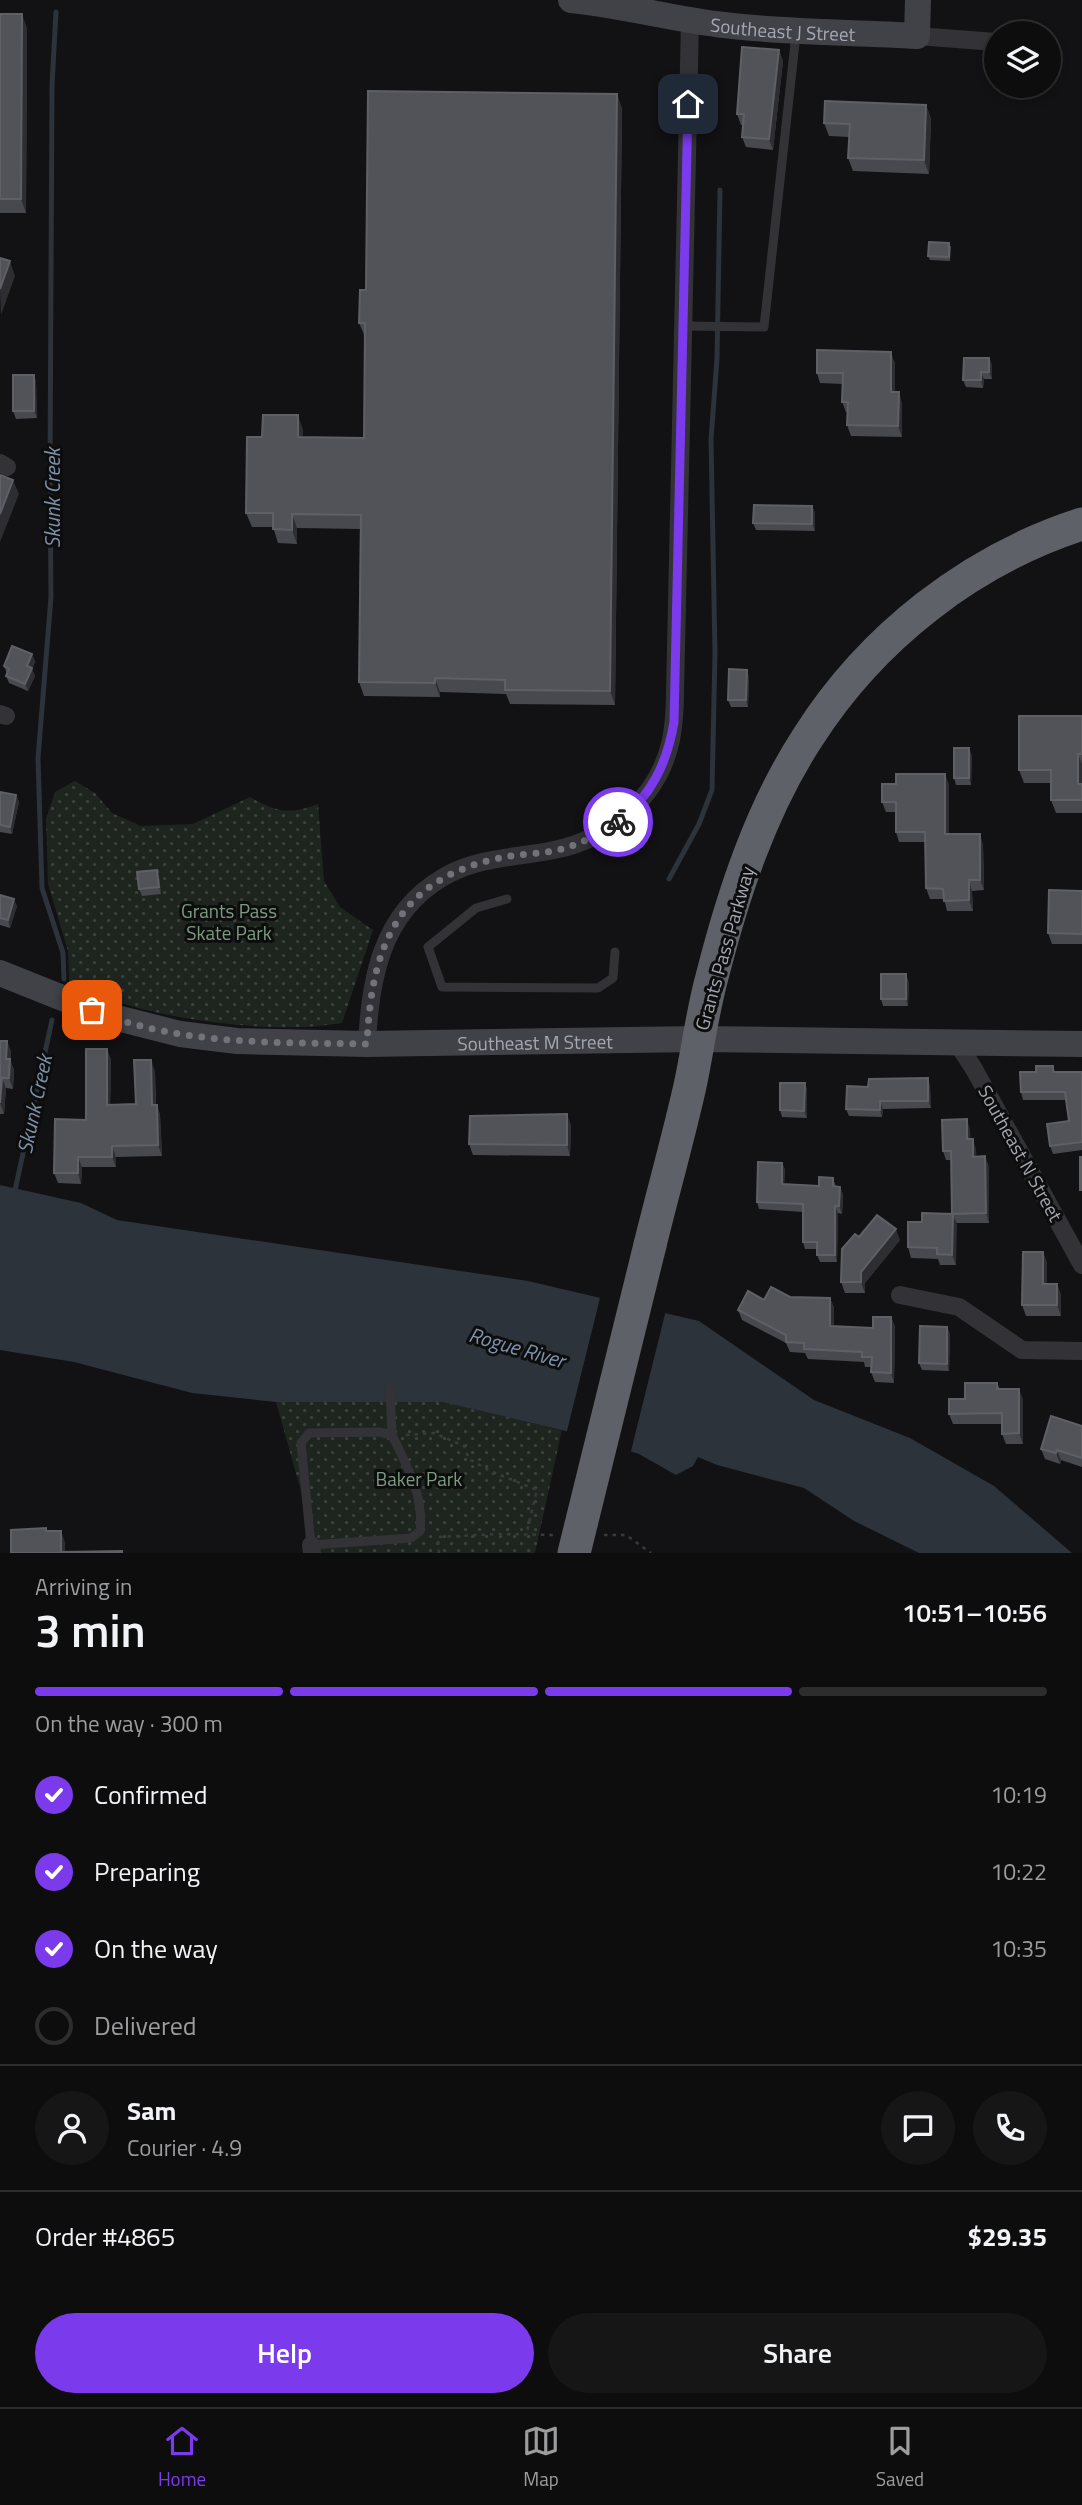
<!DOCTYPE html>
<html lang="en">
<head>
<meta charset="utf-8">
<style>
	:root { --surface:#0e0d0e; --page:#171617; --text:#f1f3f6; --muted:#9b9c9e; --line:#2e2d2e; --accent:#7c3aed }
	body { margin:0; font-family:"Titillium Web",sans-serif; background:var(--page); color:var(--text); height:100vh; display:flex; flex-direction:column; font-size:26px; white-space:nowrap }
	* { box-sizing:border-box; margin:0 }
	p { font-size:23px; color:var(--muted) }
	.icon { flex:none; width:38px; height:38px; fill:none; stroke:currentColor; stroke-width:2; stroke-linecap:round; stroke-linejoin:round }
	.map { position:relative; height:1553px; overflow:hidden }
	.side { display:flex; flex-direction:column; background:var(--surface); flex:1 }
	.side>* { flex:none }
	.controls { position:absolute; left:984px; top:21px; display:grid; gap:14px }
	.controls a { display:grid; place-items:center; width:77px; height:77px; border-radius:50%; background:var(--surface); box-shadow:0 4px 10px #0003,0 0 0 2px var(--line); font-size:35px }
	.pin { position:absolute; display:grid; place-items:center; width:60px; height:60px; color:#fff; margin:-30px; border-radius:14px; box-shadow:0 4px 10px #0006 }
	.courier { position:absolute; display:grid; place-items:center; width:70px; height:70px; margin:-35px; border:5px solid #7c3aed; border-radius:50%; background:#fff; color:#222; box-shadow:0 2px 9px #0007 }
	.head em { font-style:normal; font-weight:600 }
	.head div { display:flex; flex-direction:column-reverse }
	.head { display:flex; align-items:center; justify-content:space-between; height:119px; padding:0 35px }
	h1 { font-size:46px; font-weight:600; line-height:52px }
	.bar { display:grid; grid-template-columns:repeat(4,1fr); gap:10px 7px; align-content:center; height:84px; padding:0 35px }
	.bar i { height:9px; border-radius:5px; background:var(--line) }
	.bar .selected { background:var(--accent) }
	.bar p { grid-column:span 4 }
	.line { display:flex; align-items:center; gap:18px; padding:0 35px; border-top:2px solid var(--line) }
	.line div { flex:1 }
	.round { display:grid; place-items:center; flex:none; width:74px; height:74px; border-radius:37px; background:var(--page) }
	ol { padding:0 35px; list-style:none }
	li { display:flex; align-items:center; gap:21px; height:77px }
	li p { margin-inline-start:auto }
	li .icon { padding:7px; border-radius:50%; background:var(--accent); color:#fff; stroke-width:4 }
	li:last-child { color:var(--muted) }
	li i { width:38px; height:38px; border:4px solid var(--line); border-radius:50% }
	.action { display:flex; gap:14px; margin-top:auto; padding:14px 35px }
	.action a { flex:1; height:80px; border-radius:42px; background:var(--accent); color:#fff; font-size:28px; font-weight:600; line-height:80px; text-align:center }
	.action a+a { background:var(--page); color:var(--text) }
	.menu { display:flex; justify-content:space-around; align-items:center; height:98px; border-top:2px solid var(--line); background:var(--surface); font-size:19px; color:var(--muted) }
	.menu a { display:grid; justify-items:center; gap:4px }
	.menu .selected { color:var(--accent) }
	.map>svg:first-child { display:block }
</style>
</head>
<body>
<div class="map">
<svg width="1082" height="1553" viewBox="0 0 1082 1553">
	<defs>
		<pattern id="park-dots" width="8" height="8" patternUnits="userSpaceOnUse" patternTransform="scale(1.75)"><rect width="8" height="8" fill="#1e251f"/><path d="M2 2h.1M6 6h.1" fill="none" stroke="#3c423d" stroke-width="1.8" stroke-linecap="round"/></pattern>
	</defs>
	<rect width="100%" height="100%" fill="#121113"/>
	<path fill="url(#park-dots)" d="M75,781L95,793L112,813L141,826L193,824L250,797C277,812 289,815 318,804L324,881L340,907L373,930L342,1023C269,1036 135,1018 69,982L68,951L48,884L46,819L55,792Z
		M276,1402H442L562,1430L535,1553H311L307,1513Z"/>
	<path fill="#2c333a" d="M0,1185L81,1203L117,1220L528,1281L699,1321L814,1400L910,1438L994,1486L1072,1553H919L854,1521L804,1488L717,1465L698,1457L693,1466L676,1475L639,1454L562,1430L442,1402H276L192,1393L74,1362L0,1350Z"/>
	<path fill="#121113" d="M601,1294L666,1310L630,1455L566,1435Z"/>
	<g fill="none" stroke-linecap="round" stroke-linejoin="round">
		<path stroke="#2c333a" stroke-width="5" d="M56,12L52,85L50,470L51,597L38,758L42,888L63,953L64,979
			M669,879L699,824L712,790L715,653L711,439L717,359L720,190
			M14,1195L52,1020"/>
		<path stroke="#393a3e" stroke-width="2.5" stroke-dasharray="3.5 5" stroke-linecap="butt" d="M406,1435L434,1433L464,1446L469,1459L488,1470L537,1490L526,1535
			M604,1535H626L651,1553
			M439,1553L438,1537L499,1534L555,1535"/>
		<path stroke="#333337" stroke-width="9" d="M683,326L764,327L796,34
			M507,899L476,908L428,947L442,987L598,988L613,978L615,952
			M390,1389L392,1435
			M379,1432L392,1435C407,1467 424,1495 420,1531L411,1538L311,1545L301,1443L309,1433Z"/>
		<path stroke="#333337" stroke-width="18" d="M917,36L996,42
			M0,463L7,467
			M0,714L6,716
			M957,1043L974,1069L1082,1265
			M367,1044C370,980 381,914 442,878C476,857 516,858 554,850C610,839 659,797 671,740C674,724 675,709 675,693L690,21
			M900,1295L959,1307L1022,1350L1082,1351
			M311,1545L312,1553"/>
		<g stroke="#414247" stroke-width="26">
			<path id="s1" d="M571,0C623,5 672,19 724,25C787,33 854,32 917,36L918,0"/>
			<path id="s2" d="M0,973L105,1015L180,1034L237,1041L367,1044L698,1039L1082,1044"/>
		</g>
		<path stroke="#5f6168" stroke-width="33" d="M650,1245C663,1192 678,1139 690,1086C698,1049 702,1013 712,977C733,894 761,809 808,737C871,638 970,560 1082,524"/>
		<path stroke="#5f6168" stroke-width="33" d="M574,1553L650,1245"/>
	</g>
	<path fill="#48494e" d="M0,14L27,28L26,213H0Z
		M779,50L783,61L773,150L746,147L742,137L743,125H741L737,114Z
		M926,105L931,119L929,174L853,171L848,158L849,137L829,136L824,123Z
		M622,108L615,705L510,704L506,694L440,692V697L364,696L359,682L360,529L297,528V544L278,543L273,527H252L246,513L303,430V437L364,438L365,337L359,323L366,290Z
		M949,243L951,247L950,261L930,260L928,256Z
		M989,358L992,365V379H984L983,388L966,387L963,380Z
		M895,363V392L902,403V437L851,436L847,425V412H846L842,402L843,384L820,383L817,373Z
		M34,375L36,382L37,418L16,419L13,411Z
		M812,506L815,513V531L756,530L753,523Z
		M32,654L35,662L32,669L35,676L28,691L9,683L6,676L7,674L4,666Z
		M749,677L748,707H731L728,700Z
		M1082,716V813H1056L1051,800V783H1024L1019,770Z
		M972,755L971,785H956L954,778Z
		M949,784V834L983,844L984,890L972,891L973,911H947L944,899H930L926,888L925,842H899L896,832V812H886L882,802Z
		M0,792L16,795L19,802L12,834L0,832Z
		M159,877L161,894L142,896L139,889Z
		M1082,891V944H1052L1048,933Z
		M0,895L17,906L10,928L0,925Z
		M909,982L908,1006H883L881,999Z
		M0,1041H7L11,1052L10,1060L14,1070L13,1089L6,1088L4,1114H0Z
		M111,1059L110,1105L136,1104L155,1071L156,1105H157L160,1115L162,1156L116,1157V1167H82L81,1184L58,1183L54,1173L86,1120Z
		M1053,1066L1055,1072H1082V1150L1053,1154L1050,1146L1069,1121L1066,1100H1023L1021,1092Z
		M805,1083L807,1090V1118L782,1117L780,1110Z
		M930,1085L931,1108L883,1109L882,1117L849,1116L846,1109L868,1087Z
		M571,1125L570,1156L473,1155L469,1144Z
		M970,1129V1139L976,1149V1156L989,1166V1223H956V1265H940L938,1259L911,1258L908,1247L922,1222L952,1214V1160H946L943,1151Z
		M782,1163L785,1170L784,1184L819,1186L833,1178L836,1187L843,1194L842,1214L838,1213L837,1262H820L817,1255V1249H805L803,1242V1212L759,1209L757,1202Z
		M859,1237L900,1240L865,1283V1293H845L841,1282Z
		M1043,1252L1047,1263V1284H1057L1061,1295V1316H1026L1022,1305Z
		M790,1297L830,1298L834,1308V1326L873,1328L891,1317L895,1327L894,1383L875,1382L871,1372V1367H865L864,1362L808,1359L805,1353L790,1352L786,1343L742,1320L738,1310L764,1300Z
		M947,1327L950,1334L949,1371L922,1370L919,1363Z
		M997,1383L1000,1389L1023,1399V1444H1006L1002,1434V1424H953L949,1414L965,1399Z
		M1082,1426V1467L1061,1460L1060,1464L1045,1459L1041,1449Z"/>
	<path fill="#2e2e32" d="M22,14L27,28L26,213L21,199Z
		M779,50L783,61L773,150L769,139Z
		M617,94L622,108L615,705L610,691Z
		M926,105L931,119L929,174L924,160Z
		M10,261L15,276L1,315L0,289Z
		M891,352L895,363V403L891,392Z
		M989,358L992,365V379L989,372Z
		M981,372L984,379L983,388L981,380Z
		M34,375L36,382L37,418L34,411Z
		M899,392L902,403V437L898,426Z
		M298,415L303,430V451L298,437Z
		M13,480L19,494L0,542V514Z
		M812,506L815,513V531L812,524Z
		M292,514L297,528V544L292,530Z
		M32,654L35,662L32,669L35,676L28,691L25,684L27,666Z
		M747,670L749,677L748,707L746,700Z
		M435,678L440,692V697L435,683Z
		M969,748L972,755L971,785L969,778Z
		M1078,754L1082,764V795L1078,784Z
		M945,774L949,784V844L945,834Z
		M16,795L19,802L12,834L10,827Z
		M980,834L983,844L984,890L980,880Z
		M157,870L159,877L161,894L159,887Z
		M969,880L972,891L973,911L969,900Z
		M14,899L17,906L10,928L8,920Z
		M906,974L909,982L908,1006L906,999Z
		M7,1041L11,1052L10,1060L14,1070L13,1089L9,1078L6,1059Z
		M107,1049L111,1059L110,1116L107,1105Z
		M151,1060L155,1071L156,1116L152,1105Z
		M2,1078L6,1088L4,1114L0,1103Z
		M928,1078L930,1085L931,1108L928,1101Z
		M805,1083L807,1090V1118L804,1111Z
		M880,1101L883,1109L882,1117L880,1110Z
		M157,1105L160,1115L162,1156L158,1145Z
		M567,1114L571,1125L570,1156L567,1145Z
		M967,1119L970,1129L971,1149L967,1139Z
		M973,1139L976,1149L977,1166L973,1157Z
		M112,1146L116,1157V1167L112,1157Z
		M985,1156L989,1166V1223L986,1213Z
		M78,1157L82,1167L81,1184L78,1173Z
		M782,1163L785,1170L784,1191L782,1184Z
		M840,1187L843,1194L842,1214L839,1206Z
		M835,1206L838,1213L837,1262L835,1255Z
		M953,1214L957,1225L956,1265L952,1255Z
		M896,1229L900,1240L865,1283V1293L861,1282V1272Z
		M1043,1252L1047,1263V1294L1043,1284Z
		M1057,1284L1061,1295V1316L1057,1305Z
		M830,1298L834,1308V1336L830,1326Z
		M891,1317L895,1327L894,1383L891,1373Z
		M947,1327L950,1334L949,1371L947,1364Z
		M1019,1389L1023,1399V1444L1019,1433Z
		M1057,1450L1061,1460L1060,1464L1056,1453Z
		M61,1531L65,1542V1553H62Z"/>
	<path fill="#525358" stroke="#5f6066" stroke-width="2" d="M0,14H22L21,199H0Z
		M742,47L779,50L769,139L742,137L744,114H737Z
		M368,91L617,94L610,691L505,690V680L435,678V683L359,682L361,515L292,514V530L273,529V513H246L247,437H262L263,415H298V437L364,438L365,323H359L360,290H366Z
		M825,101L926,105L924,160L848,158L850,124L824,123Z
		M929,242L949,243V257L928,256Z
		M0,258L10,261L0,289Z
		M817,350L891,352V392H899L898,426L847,425L848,402H842L843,373H817Z
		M964,358H989V372H981V380H963Z
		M13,375H34V411H13Z
		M0,475L13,480L0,514Z
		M754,505L812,506V524L753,523Z
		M12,646L32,654L27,666L32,668L25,684L6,676L9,669L4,666Z
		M729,669L747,670L746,700H728Z
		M1019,716H1082V754H1078V784H1082V800H1051V770H1019Z
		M954,748H969V778H954Z
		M896,774H945V834H980V880H969V900L944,901L943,889L926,888L925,832H896V802H882V784H896Z
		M0,792L16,795L10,827L0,825Z
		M157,870L159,887L139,889L137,872Z
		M1049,890L1082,891V934L1048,933Z
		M0,895L14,899L8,920L0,918Z
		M881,974H906V999H881Z
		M0,1041H7L6,1059H10L9,1078H2L0,1103Z
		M86,1049H107V1105L136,1104L134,1060H151L152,1105H157L158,1145L112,1146V1157H78V1173H54L55,1119L86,1120Z
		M1036,1066H1053V1072H1082V1142L1050,1146L1047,1124L1069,1121L1065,1092H1021L1020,1072H1036Z
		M928,1078V1101H880V1110L846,1109L847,1086L868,1087L869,1079Z
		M780,1083H805L804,1111L780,1110Z
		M567,1114V1145L469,1144L470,1116Z
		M967,1119V1139H973V1157L985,1156L986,1213L952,1214L951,1151H943L942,1120Z
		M1080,1157H1082V1190H1080Z
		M758,1162L782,1163V1184L819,1186V1177L833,1178V1186L840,1187L839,1206H835V1255H817V1242H803V1204L757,1202Z
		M922,1213L953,1214L952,1255L937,1254V1248L908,1247V1222H922Z
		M877,1215L896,1229L861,1272V1282H841L842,1249L855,1234L859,1237Z
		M1023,1252H1043V1284H1057V1305H1022Z
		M771,1287L790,1297L830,1298V1326L873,1328V1317H891V1373L871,1372L872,1357H862V1352L804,1349V1343L786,1342V1335L738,1310L748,1291L764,1300Z
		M920,1326L947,1327V1364L919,1363Z
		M965,1383H997V1389H1019V1433L1002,1434V1413L949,1414V1399H965Z
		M1051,1416L1082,1426V1458L1057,1450L1056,1453L1041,1449Z
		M46,1528V1531H61V1552L122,1551V1553H11V1530Z"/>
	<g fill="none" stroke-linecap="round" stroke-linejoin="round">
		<path stroke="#71727a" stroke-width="7" stroke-dasharray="0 12.6" d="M92,1010C180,1046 275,1042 367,1044C371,950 395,882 495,859C515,854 535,854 554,851C578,846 597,835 618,822"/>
		<path stroke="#7c3aed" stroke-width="9" d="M618,822C651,796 667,764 674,722L688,104"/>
	</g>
	<g text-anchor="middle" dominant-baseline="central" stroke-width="6" stroke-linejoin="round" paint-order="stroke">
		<g font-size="19" fill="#a4a7b2" stroke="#0d0d0e">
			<text stroke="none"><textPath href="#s1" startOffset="214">Southeast J Street</textPath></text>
			<text transform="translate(724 948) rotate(-74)">Grants Pass Parkway</text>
			<text stroke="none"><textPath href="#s2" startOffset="546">Southeast M Street</textPath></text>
			<text transform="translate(1021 1153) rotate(61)">Southeast N Street</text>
		</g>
		<g font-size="19" fill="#7d9b82" stroke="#0d0d0e">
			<text x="229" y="910">Grants Pass<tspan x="229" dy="22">Skate Park</tspan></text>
			<text x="419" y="1478">Baker Park</text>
		</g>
		<g font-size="21" font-style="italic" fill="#7e91aa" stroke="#0d0d0e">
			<text transform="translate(52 498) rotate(-90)">Skunk Creek</text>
			<text transform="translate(34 1104) rotate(-78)">Skunk Creek</text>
			<text transform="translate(517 1347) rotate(16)">Rogue River</text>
		</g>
	</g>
</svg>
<div class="controls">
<a><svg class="icon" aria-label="layers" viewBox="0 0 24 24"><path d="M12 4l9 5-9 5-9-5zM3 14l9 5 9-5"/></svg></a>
</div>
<div class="pin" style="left:92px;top:1010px;background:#ea580c"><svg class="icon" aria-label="bag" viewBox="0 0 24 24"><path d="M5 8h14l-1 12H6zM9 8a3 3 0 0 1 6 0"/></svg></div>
<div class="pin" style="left:688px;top:104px;background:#1f2937"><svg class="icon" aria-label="home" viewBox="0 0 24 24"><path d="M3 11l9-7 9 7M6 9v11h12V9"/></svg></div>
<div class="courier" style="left:618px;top:822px"><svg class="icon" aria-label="bike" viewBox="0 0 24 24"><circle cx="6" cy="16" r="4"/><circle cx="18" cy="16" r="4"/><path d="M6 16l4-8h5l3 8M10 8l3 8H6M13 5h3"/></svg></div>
</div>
<section class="side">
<div class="head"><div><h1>3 min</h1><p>Arriving in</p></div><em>10:51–10:56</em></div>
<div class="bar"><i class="selected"></i><i class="selected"></i><i class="selected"></i><i></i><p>On the way · 300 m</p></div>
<ol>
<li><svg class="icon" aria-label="check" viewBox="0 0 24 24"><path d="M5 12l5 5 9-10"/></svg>Confirmed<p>10:19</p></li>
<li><svg class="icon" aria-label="check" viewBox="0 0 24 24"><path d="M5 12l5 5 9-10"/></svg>Preparing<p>10:22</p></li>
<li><svg class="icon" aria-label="check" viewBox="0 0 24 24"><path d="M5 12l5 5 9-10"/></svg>On the way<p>10:35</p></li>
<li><i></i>Delivered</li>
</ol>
<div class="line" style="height:126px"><a class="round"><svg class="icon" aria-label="person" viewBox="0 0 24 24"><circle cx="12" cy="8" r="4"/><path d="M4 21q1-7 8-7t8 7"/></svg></a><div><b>Sam</b><p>Courier · 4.9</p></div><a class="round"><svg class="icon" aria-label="chat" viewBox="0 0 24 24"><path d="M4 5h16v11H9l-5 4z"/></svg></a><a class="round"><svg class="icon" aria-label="phone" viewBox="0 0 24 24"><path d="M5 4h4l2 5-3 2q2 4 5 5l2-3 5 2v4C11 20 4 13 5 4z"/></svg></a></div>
<div class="line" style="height:91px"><div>Order #4865</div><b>$29.35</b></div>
<div class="action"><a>Help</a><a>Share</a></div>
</section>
<nav class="menu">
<a class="selected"><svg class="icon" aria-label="home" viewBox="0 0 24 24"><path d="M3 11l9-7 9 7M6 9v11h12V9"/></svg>Home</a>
<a><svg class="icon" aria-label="map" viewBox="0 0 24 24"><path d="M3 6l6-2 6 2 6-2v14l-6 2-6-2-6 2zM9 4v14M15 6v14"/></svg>Map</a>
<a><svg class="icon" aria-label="saved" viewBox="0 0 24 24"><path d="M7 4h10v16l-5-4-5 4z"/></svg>Saved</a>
</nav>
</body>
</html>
